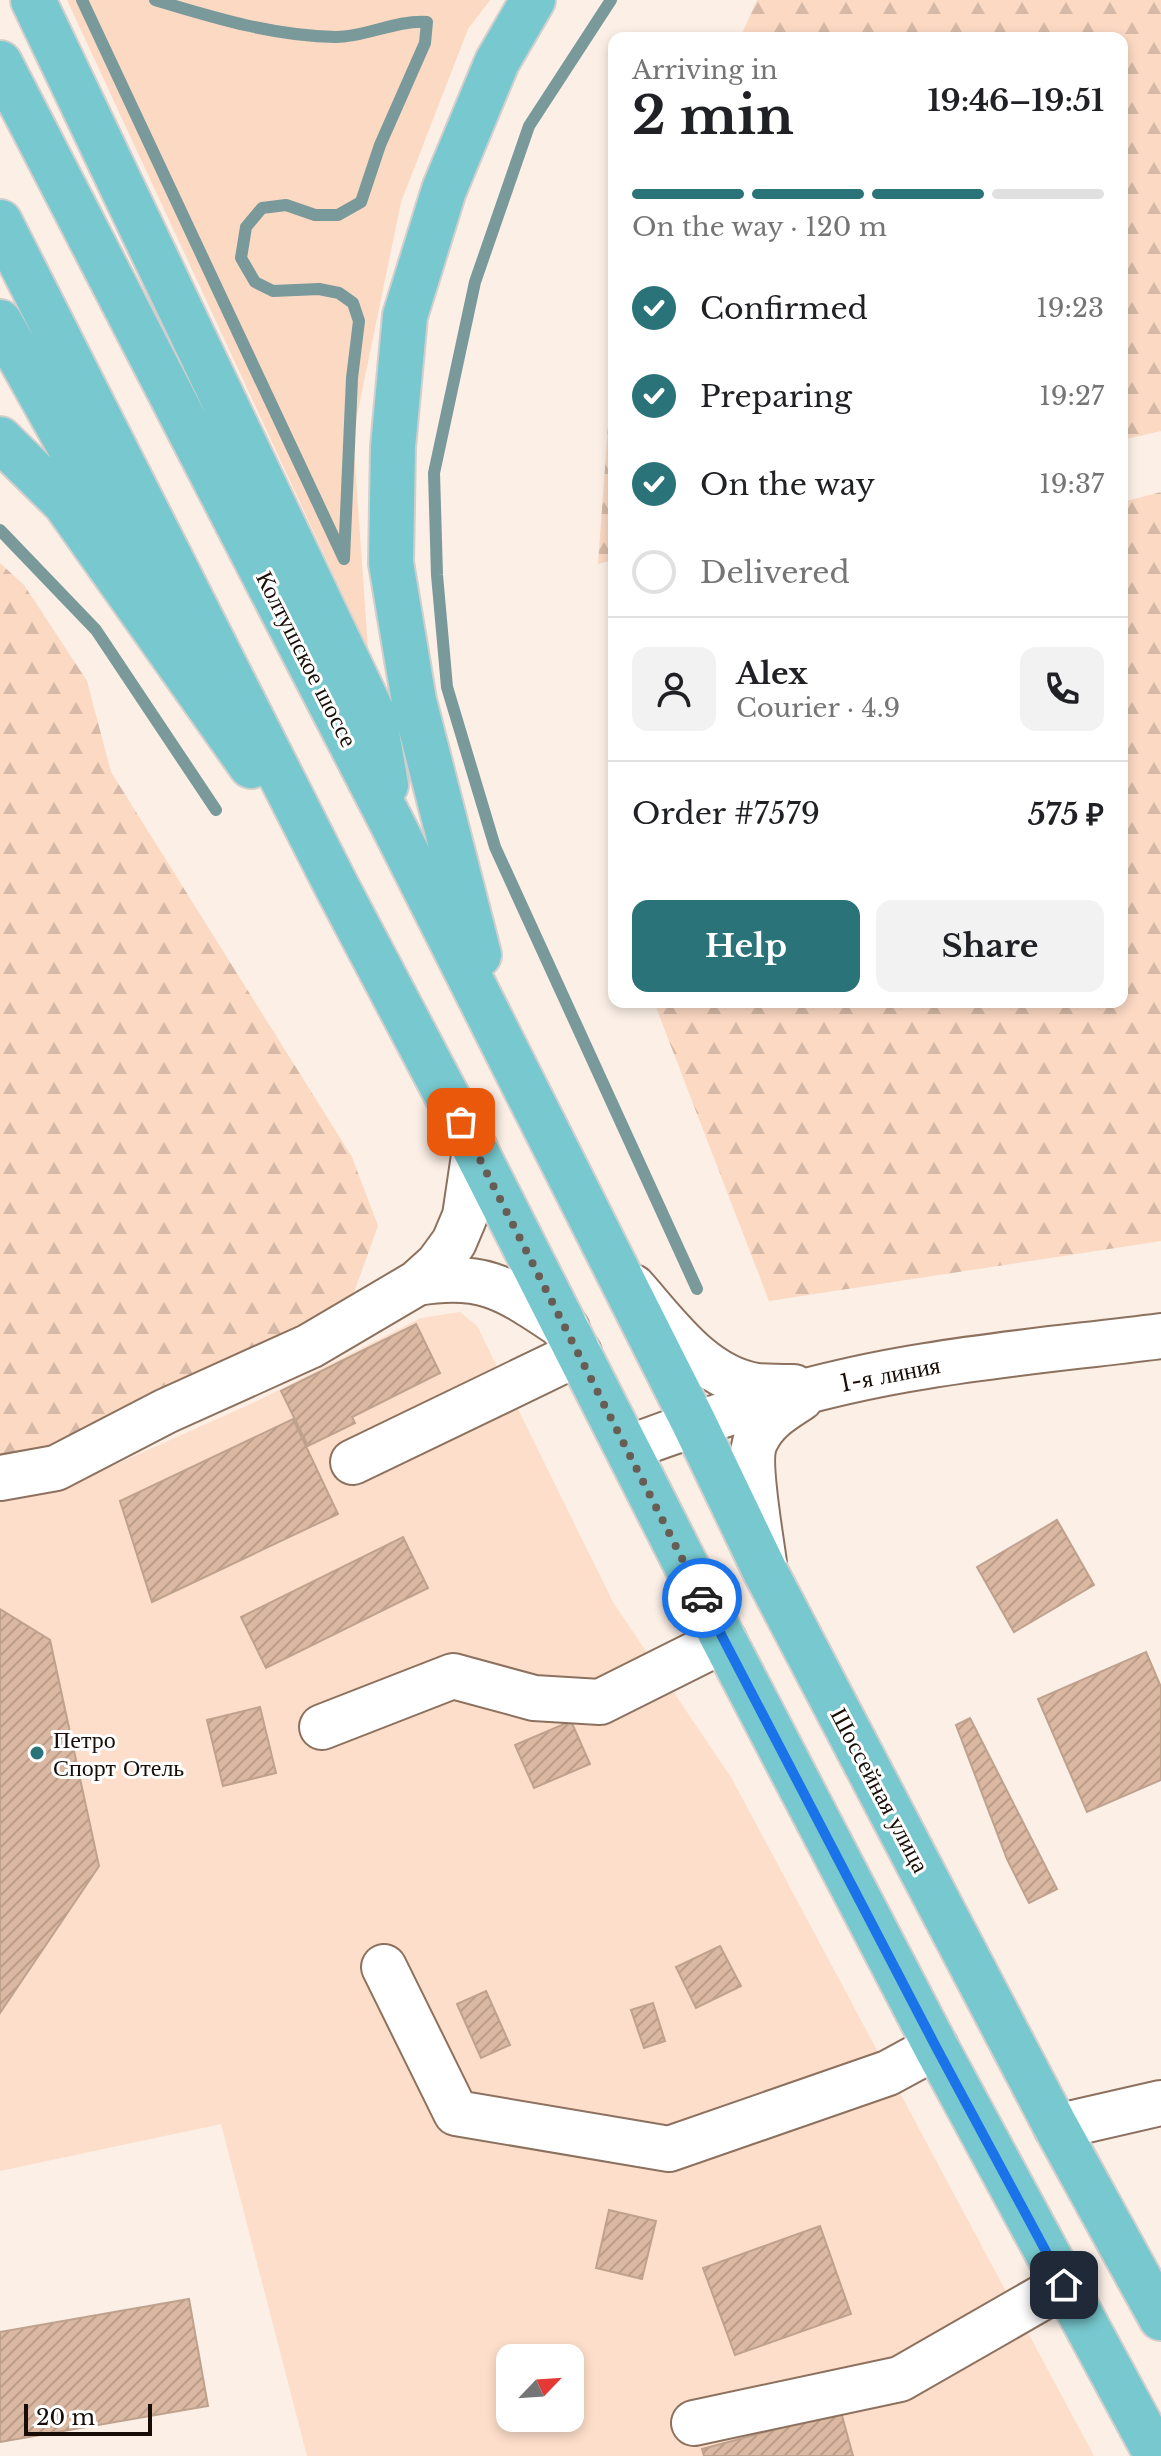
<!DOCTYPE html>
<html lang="en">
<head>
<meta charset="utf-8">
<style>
	:root { --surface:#fff; --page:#f2f2f2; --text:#202124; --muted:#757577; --line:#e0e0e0; --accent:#297379 }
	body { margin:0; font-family:"Libre Baskerville",serif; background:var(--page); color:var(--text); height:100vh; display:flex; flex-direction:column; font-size:30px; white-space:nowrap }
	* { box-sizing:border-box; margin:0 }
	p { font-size:26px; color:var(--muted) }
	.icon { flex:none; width:44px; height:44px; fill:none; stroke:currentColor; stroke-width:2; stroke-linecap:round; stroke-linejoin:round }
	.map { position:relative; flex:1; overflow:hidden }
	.sheet { position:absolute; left:608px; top:32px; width:520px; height:976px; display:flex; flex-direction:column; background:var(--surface); border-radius:16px; box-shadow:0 4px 12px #0003 }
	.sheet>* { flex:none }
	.needle { width:52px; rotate:65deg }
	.fabs { position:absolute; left:496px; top:2344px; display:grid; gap:16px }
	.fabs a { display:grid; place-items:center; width:88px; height:88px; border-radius:16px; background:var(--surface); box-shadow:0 4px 12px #0003; font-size:40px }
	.scale { position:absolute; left:24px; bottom:20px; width:128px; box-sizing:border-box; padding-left:8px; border:4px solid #180e07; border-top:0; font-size:22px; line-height:28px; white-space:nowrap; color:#180e07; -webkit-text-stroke:6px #fff; paint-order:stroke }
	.pin { position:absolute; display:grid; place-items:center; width:68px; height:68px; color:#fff; margin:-34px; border-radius:16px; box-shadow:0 4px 12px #0006 }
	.courier { position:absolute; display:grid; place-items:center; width:80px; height:80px; margin:-40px; border:6px solid #1a73e8; border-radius:50%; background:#fff; color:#222; box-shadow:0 2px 10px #0007 }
	.head em { font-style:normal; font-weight:800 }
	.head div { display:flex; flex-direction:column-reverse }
	.head { display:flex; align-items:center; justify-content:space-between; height:136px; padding:0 24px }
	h1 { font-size:52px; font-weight:800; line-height:60px }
	.bar { display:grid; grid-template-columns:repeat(4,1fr); gap:12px 8px; align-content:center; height:96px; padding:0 24px }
	.bar i { height:10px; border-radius:6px; background:var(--line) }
	.bar .current { background:var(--accent) }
	.bar p { grid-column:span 4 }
	.line { display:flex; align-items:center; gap:20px; padding:0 24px; border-top:2px solid var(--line) }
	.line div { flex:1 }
	.round { display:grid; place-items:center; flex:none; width:84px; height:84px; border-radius:16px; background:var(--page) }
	ol { padding:0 24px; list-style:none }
	li { display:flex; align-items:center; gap:24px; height:88px }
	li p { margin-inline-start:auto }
	li .icon { padding:8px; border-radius:50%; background:var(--accent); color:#fff; stroke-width:4 }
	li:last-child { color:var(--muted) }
	li i { width:44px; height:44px; border:4px solid var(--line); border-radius:50% }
	.action { display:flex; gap:16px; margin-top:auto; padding:16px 24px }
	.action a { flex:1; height:92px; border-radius:16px; background:var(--accent); color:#fff; font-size:32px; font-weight:800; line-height:92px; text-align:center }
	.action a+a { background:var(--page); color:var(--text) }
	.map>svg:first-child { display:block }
</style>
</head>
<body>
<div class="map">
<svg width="1161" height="2456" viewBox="0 0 1161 2456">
	<defs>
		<pattern id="forest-firs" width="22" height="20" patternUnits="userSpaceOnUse" patternTransform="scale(2)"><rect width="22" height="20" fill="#fbd9c3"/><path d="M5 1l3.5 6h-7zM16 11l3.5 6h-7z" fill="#d6b9a6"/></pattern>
		<pattern id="building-hatch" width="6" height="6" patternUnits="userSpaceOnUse" patternTransform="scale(2)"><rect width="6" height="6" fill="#dbb8a1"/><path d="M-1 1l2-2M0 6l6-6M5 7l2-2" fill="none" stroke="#bb9d89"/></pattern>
	</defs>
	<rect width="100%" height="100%" fill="#fbefe6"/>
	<path fill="#fddeca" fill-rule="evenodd" d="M460,1312L477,1326L613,1602L732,1779L1094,2456H307L221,2124L0,2171V1491L85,1478L255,1402L421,1318ZM510,2358H570V2418H510Z"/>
	<path fill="#fbd9c3" d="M67,0H490L468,29L401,202L353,435L368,649Z"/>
	<path fill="url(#forest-firs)" d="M757,0H1161V431L1122,440V38H740Z
		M614,343V560L598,564Z
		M1161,492V1241L769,1301L654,1002H1122V502Z
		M0,563L24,585L87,681L111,772L352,1157L378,1226L350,1303L3,1468L0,1467Z"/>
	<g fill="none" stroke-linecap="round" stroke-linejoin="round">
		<path stroke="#79999a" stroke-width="12" d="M82,0L344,559L352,378L359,321L353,303L339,293L319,289L273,291L255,282L241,258L246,227L262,208L286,205L315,215H338L361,202L380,145L425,43L427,22C395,20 366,37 336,37C273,36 215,18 155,0
			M611,0L529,126L475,282L434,473L437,575L447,687L495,847L697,1289
			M0,530L96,630L216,810"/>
	</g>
	<path fill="url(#building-hatch)" stroke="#bfa28e" stroke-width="2" d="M416,1324L440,1373L352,1417L355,1423L308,1446L281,1391Z
		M293,1419L338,1514L152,1602L120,1501Z
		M1057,1520L1094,1585L1014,1632L977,1567Z
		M403,1537L428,1588L266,1668L241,1617Z
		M0,1609L50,1640L99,1866L0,2013Z
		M1146,1652L1161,1687V1780L1087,1812L1038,1699Z
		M260,1707L276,1773L223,1786L207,1720Z
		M970,1718L1057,1889L1029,1903L1007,1859L956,1725Z
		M571,1721L590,1764L534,1788L515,1745Z
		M720,1946L741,1986L696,2008L676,1967Z
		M486,1991L510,2045L481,2058L457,2004Z
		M653,2003L665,2041L644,2048L631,2010Z
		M609,2210L656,2221L642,2279L596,2268Z
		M820,2226L851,2314L735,2355L703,2268Z
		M189,2299L208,2406L0,2442V2332Z
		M841,2412L853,2456H704L702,2449Z"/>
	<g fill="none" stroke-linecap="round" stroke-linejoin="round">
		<g stroke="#8d715f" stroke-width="48">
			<path id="minor" d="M417,1283C488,1271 510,1292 567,1329
				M633,1287C667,1325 703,1378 757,1386C769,1387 782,1387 794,1387
				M628,1448C724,1412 824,1382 926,1366C1004,1353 1083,1346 1161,1336
				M353,1462L579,1353
				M0,1478L56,1468L166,1411L310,1346L417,1283L438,1264L454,1242L465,1216L475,1149
				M764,1563C761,1538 746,1459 756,1440C766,1419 783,1410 801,1398
				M322,1727L453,1676L534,1698L600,1702L724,1640
				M384,1967L456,2113L669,2149L888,2073L936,2047
				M1056,2127L1161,2103
				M694,2423L900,2379L1064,2285"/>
		</g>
		<g stroke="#d1cfcd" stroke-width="48">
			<path id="major" d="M33,0L374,716L386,785
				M0,63L394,827L694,1423L765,1571L1056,2127L1161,2318
				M0,222L337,887L475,1149L724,1640L936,2047L1157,2456
				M0,322L96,494L175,622
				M0,439L65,503L251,766
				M479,955L414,701L391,563L393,447L405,316L444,190L497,62L533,0"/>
		</g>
		<use href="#minor" stroke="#fff" stroke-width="44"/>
		<use href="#major" stroke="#77c9cf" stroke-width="44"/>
	</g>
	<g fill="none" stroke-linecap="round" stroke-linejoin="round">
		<path stroke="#675d55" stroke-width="8" stroke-dasharray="0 14.4" d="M461,1122L702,1598"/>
		<path stroke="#1a73e8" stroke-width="10" d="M702,1598L936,2047L1064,2285"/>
	</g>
	<circle fill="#297379" stroke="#fff" stroke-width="3" cx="37" cy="1753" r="8"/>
	<g text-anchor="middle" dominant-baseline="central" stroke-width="6" stroke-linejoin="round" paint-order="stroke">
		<g font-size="24" fill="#180e07" stroke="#fff">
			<text transform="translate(307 659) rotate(63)">Колтушское шоссе</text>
			<text transform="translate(890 1374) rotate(-11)">1-я линия</text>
			<text transform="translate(880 1790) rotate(62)">Шоссейная улица</text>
		</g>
		<g font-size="24" fill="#180e07" stroke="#fff" text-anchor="start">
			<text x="53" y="1739">Петро<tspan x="53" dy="28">Спорт Отель</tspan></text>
		</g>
	</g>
</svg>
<div class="fabs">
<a><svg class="needle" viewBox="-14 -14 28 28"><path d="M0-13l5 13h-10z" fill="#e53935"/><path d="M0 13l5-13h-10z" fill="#757577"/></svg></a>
</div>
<div class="scale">20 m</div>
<div class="pin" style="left:461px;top:1122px;background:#ea580c"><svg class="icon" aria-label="bag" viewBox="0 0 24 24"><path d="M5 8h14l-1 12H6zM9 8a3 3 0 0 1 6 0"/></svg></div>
<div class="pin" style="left:1064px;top:2285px;background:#1f2937"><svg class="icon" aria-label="home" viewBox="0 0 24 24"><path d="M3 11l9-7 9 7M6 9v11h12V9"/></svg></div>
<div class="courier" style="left:702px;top:1598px"><svg class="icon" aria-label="car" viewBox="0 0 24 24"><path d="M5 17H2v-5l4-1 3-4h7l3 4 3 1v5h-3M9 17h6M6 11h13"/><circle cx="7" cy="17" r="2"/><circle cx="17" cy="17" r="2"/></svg></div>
<section class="sheet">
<div class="head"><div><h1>2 min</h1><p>Arriving in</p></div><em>19:46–19:51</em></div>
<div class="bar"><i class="current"></i><i class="current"></i><i class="current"></i><i></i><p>On the way · 120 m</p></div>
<ol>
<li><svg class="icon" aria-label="check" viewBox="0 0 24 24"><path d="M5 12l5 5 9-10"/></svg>Confirmed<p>19:23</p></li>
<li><svg class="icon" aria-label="check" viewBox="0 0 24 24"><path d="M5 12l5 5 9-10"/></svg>Preparing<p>19:27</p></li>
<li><svg class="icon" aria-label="check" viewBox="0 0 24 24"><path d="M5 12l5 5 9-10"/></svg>On the way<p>19:37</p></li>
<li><i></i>Delivered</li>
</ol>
<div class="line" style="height:144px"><a class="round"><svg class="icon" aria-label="person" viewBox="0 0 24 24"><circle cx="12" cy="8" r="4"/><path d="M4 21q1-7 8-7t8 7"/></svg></a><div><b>Alex</b><p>Courier · 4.9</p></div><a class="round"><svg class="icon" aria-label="phone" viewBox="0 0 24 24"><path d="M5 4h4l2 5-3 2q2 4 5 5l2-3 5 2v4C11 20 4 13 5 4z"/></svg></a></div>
<div class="line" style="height:104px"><div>Order #7579</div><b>575 ₽</b></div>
<div class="action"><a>Help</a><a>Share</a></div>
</section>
</div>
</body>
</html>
